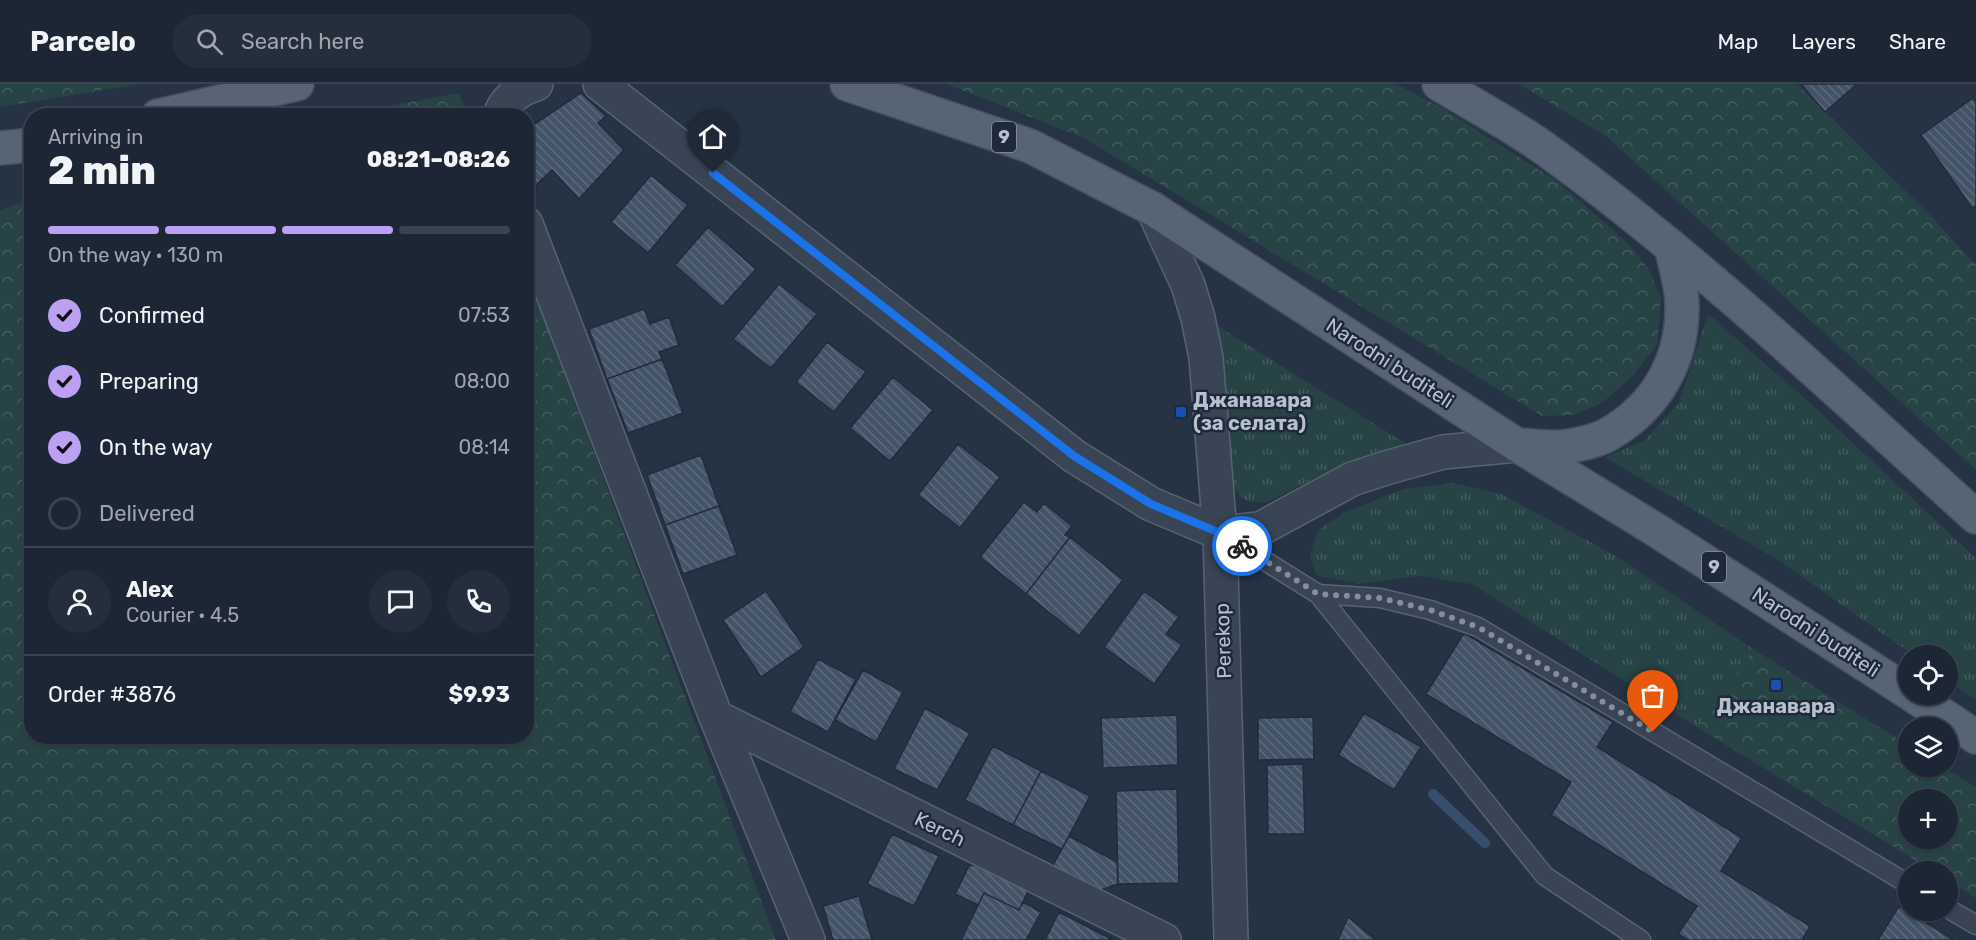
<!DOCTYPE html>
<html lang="en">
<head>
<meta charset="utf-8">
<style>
	:root { --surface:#1c2634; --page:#252e3c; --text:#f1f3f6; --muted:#a0a5ac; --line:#3a434f; --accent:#bca0f2 }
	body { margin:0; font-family:Rubik,sans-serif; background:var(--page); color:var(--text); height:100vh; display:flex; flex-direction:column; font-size:22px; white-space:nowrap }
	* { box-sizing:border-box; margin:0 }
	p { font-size:20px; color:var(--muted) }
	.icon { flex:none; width:33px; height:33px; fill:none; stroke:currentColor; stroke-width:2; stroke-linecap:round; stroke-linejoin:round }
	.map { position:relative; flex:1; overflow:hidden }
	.side { position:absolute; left:24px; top:24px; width:510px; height:636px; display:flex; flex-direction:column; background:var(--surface); border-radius:24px; box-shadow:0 2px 4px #0004,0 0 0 2px var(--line) }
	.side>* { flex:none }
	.fabs { position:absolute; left:1898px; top:561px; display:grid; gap:12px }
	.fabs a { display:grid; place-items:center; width:60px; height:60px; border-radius:50%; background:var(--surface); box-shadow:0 2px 4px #0004,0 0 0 2px var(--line); font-size:30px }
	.pin { position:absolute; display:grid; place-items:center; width:51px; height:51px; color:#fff; margin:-62px -26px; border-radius:50% 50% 50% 0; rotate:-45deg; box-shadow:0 0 6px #0007 }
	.pin .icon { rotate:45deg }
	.courier { position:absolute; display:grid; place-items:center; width:60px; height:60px; margin:-30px; border:4px solid #1a73e8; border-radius:50%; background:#fff; color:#222; box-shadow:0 2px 8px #0007 }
	.overview em { font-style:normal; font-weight:800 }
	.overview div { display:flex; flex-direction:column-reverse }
	.overview { display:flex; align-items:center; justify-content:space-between; height:102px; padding:0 24px }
	h1 { font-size:39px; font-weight:800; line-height:45px }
	.bar { display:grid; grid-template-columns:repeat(4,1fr); gap:9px 6px; align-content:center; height:72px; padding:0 24px }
	.bar i { height:8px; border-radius:4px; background:var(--line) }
	.bar .selected { background:var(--accent) }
	.bar p { grid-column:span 4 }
	.line { display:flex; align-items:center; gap:15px; padding:0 24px; border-top:2px solid var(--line) }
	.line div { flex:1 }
	.round { display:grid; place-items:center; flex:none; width:63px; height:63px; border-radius:32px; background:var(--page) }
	ol { padding:0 24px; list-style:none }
	li { display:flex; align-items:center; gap:18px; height:66px }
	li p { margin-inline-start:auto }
	li .icon { padding:6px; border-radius:50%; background:var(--accent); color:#111; stroke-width:4 }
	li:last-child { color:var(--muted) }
	li i { width:33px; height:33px; border:3px solid var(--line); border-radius:50% }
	header { display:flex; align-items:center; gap:36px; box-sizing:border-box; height:84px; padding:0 30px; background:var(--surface); border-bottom:2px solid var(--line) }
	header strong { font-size:28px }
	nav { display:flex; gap:33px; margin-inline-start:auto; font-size:21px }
	.search { width:420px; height:54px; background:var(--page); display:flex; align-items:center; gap:15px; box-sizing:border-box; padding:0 21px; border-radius:33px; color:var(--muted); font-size:22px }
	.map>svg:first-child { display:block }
</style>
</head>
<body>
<header>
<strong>Parcelo</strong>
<div class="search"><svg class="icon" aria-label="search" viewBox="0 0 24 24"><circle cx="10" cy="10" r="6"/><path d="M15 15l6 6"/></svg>Search here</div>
<nav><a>Map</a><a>Layers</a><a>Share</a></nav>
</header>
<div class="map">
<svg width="1976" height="856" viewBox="0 0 1976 856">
	<defs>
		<pattern id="grass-tufts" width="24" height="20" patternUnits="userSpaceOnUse" patternTransform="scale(1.5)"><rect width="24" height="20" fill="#274346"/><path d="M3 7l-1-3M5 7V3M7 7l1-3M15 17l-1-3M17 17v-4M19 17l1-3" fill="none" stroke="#445c60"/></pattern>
		<pattern id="forest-crowns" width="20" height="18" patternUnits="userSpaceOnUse" patternTransform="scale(1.5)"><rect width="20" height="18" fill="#274346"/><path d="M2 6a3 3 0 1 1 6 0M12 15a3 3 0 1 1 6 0" fill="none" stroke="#445c60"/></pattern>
		<pattern id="building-back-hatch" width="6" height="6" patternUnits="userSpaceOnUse" patternTransform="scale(1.5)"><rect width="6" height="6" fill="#435368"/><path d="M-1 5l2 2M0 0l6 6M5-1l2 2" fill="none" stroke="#5c6a7c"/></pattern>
	</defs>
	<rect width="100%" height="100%" fill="#253345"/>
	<path fill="url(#grass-tufts)" d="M1708,230L1809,318L1976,474V616L1947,596V572L1913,571L1781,478L1605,373L1645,356L1679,319Z
		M1216,241L1408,361L1344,380L1267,418H1250L1243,415L1230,401Z
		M1453,399L1501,410L1616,472L1753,565L1698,644L1472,500L1419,492L1359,500L1316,491L1310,472L1317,447L1347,427L1404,405Z"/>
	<path fill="url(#forest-crowns)" fill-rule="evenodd" d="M0,0H140L0,23Z
		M946,0H1396L1442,24L1558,98L1629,160L1649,186L1661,214L1657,261L1634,291L1602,319L1574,331L1542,332L1084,54Z
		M1519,0H1797L1930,131L1976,181V386L1606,52Z
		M459,9L467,31H341Z
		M31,115L32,652H526L527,190L776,856H0V126Z
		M1753,565L1908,661V682L1943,683L1976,703V814L1947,796V788L1933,787L1698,644ZM1908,716H1947V754H1908Z"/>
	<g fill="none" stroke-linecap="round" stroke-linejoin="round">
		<path stroke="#374e6e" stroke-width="10" d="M1433,710L1485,759"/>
	</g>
	<path fill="url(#building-back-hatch)" stroke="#202c3c" stroke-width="1.5" d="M1801,0H1857L1825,28Z
		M581,9L606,32L598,39L624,66L579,115L552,86L533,104L526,90V46Z
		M1973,14L1976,18V122L1972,124L1921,51Z
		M651,91L688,121L648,169L611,138Z
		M708,143L756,185L722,223L675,181Z
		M779,200L817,230L771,284L733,255Z
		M644,225L650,240L669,233L679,261L659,268L662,275L607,295L589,245Z
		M827,258L866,288L834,328L796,298Z
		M662,275L683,329L628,349L607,295Z
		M893,293L933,326L890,377L850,344Z
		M958,360L1000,393L960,444L918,411Z
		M701,371L719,422L665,441L647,391Z
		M1024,418L1037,428L1044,419L1072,442L1065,451L1070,453L1026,510L980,473Z
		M719,422L737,471L683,490L665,441Z
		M1070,453L1123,496L1079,552L1026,510Z
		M766,507L804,563L761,593L723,536Z
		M1144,507L1179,533L1166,550L1182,561L1154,600L1104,563Z
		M1464,549L1613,638L1597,663L1742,754L1721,787L1810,842L1802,856H1688L1678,850L1697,822L1551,731L1571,698L1426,610Z
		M818,575L856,595L828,648L790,628Z
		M863,586L903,608L876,658L835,636Z
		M925,624L970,649L937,706L894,685Z
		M1364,629L1421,663L1394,706L1338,671Z
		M1177,631L1178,681L1103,684L1101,634Z
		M1313,633L1314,675L1258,676V634Z
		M993,662L1041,687L1013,741L965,716Z
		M1303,680L1305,750H1268L1267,681Z
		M1041,687L1090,712L1062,765L1013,741Z
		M1177,705L1179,799L1118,800L1116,707Z
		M892,750L939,772L914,822L867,800Z
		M1069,752L1117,778L1118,800L1098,807L1052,783Z
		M983,780L1030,803L1019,826L984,809L978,821L955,810L969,782Z
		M984,809L1019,826L1023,818L1041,828L1026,856H961Z
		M859,812L872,856H833L823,822Z
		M1899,822L1954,856H1878Z
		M1059,828L1113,856H1045Z
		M1348,833L1376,856H1338Z"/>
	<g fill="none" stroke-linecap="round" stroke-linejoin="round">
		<g stroke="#586372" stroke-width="21">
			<path id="lane" d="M1222,450L1318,510L1380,514L1430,526L1478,543L1908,800
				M1318,510L1545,792L1641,856
				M1947,824L1976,841"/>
		</g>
		<g stroke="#586372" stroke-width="36">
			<path id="street" d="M600,0L1074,372L1151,420L1220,449L1260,445L1352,395L1389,383L1443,368L1517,361
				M500,32C504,16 521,4 536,0
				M1153,125L1188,201L1198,234L1206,274L1220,449L1231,856
				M526,140L716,633L808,856
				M716,633L1164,856"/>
		</g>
		<g stroke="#434e5e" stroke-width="36">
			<path id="primary" d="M847,0L1030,62L1153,125L1517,361L1656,446L1908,608
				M1439,0C1475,22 1514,42 1548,67C1700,177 1837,308 1976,433
				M158,32L297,0
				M0,64L32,61
				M1519,361C1535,362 1554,365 1569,362C1581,360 1599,356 1609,350C1657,322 1683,276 1682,221C1682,202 1675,181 1671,162
				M1911,610L1976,653"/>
		</g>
		<use href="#lane" stroke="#394555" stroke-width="18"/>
		<use href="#street" stroke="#394555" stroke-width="33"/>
		<use href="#primary" stroke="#576475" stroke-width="33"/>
	</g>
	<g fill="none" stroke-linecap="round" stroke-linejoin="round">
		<path stroke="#848f9e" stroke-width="6" stroke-dasharray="0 10.8" d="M1242,462L1318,510L1380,514L1430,526L1478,543L1653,648"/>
		<path stroke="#1a73e8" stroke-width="8" d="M713,89L1074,372L1151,420L1220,449L1242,462"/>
	</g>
	<g fill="#1a4fb4" stroke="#1e2a3a" stroke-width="2">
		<rect x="1175" y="322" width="12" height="12" rx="3"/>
		<rect x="1770" y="595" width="12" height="12" rx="3"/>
	</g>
	<g text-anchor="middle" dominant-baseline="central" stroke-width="5" stroke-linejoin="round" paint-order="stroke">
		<g fill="#1e2a3a" stroke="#8993a2" stroke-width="1.5">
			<rect x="992" y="38" width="24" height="30" rx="4.5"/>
			<rect x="1702" y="468" width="24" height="30" rx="4.5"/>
		</g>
		<g font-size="18" font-weight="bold" fill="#b7c0ce">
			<text x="1004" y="53">9</text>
			<text x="1714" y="483">9</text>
		</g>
		<g font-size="20" fill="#b7c0ce" stroke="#1e2a3a">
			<text transform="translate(1390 279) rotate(33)">Narodni buditeli</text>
			<text transform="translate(1816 548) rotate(33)">Narodni buditeli</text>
			<text transform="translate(1223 557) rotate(-92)">Perekop</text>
			<text transform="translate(940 745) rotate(26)">Kerch</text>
		</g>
		<g font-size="20" font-weight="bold" fill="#b7c0ce" stroke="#1e2a3a" text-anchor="start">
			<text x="1193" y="316">Джанавара<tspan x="1193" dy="23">(за селата)</tspan></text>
			<text x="1776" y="622" text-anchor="middle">Джанавара</text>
		</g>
	</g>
</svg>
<div class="fabs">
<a><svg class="icon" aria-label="locate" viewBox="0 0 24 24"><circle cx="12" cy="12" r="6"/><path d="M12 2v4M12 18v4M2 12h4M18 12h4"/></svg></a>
<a><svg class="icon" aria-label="layers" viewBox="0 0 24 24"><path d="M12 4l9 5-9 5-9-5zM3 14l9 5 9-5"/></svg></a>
<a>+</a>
<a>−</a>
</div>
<div class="pin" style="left:1653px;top:648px;background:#ea580c"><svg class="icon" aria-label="bag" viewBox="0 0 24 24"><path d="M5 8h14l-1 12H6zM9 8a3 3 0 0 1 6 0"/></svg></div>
<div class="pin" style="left:713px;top:89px;background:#1f2937"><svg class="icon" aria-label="home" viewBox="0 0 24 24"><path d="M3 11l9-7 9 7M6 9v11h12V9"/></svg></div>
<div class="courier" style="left:1242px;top:462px"><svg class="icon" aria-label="bike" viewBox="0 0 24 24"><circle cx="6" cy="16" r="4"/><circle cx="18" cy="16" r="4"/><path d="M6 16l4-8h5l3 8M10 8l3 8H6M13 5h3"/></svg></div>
<section class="side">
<div class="overview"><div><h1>2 min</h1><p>Arriving in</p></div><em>08:21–08:26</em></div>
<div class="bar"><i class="selected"></i><i class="selected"></i><i class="selected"></i><i></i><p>On the way · 130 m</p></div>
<ol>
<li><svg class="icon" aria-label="check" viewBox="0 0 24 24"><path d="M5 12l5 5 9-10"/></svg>Confirmed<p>07:53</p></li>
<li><svg class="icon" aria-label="check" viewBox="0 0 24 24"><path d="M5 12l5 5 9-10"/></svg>Preparing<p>08:00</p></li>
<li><svg class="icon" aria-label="check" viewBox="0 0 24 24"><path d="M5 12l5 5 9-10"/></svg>On the way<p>08:14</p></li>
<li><i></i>Delivered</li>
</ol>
<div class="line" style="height:108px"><a class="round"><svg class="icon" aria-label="person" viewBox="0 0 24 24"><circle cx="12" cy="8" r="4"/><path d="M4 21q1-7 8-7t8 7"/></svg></a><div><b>Alex</b><p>Courier · 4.5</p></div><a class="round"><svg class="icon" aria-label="chat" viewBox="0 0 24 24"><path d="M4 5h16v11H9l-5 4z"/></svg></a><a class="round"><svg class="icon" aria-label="phone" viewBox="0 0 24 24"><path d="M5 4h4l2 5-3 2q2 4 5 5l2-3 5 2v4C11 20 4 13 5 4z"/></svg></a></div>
<div class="line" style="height:78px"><div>Order #3876</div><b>$9.93</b></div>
</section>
</div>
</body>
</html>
